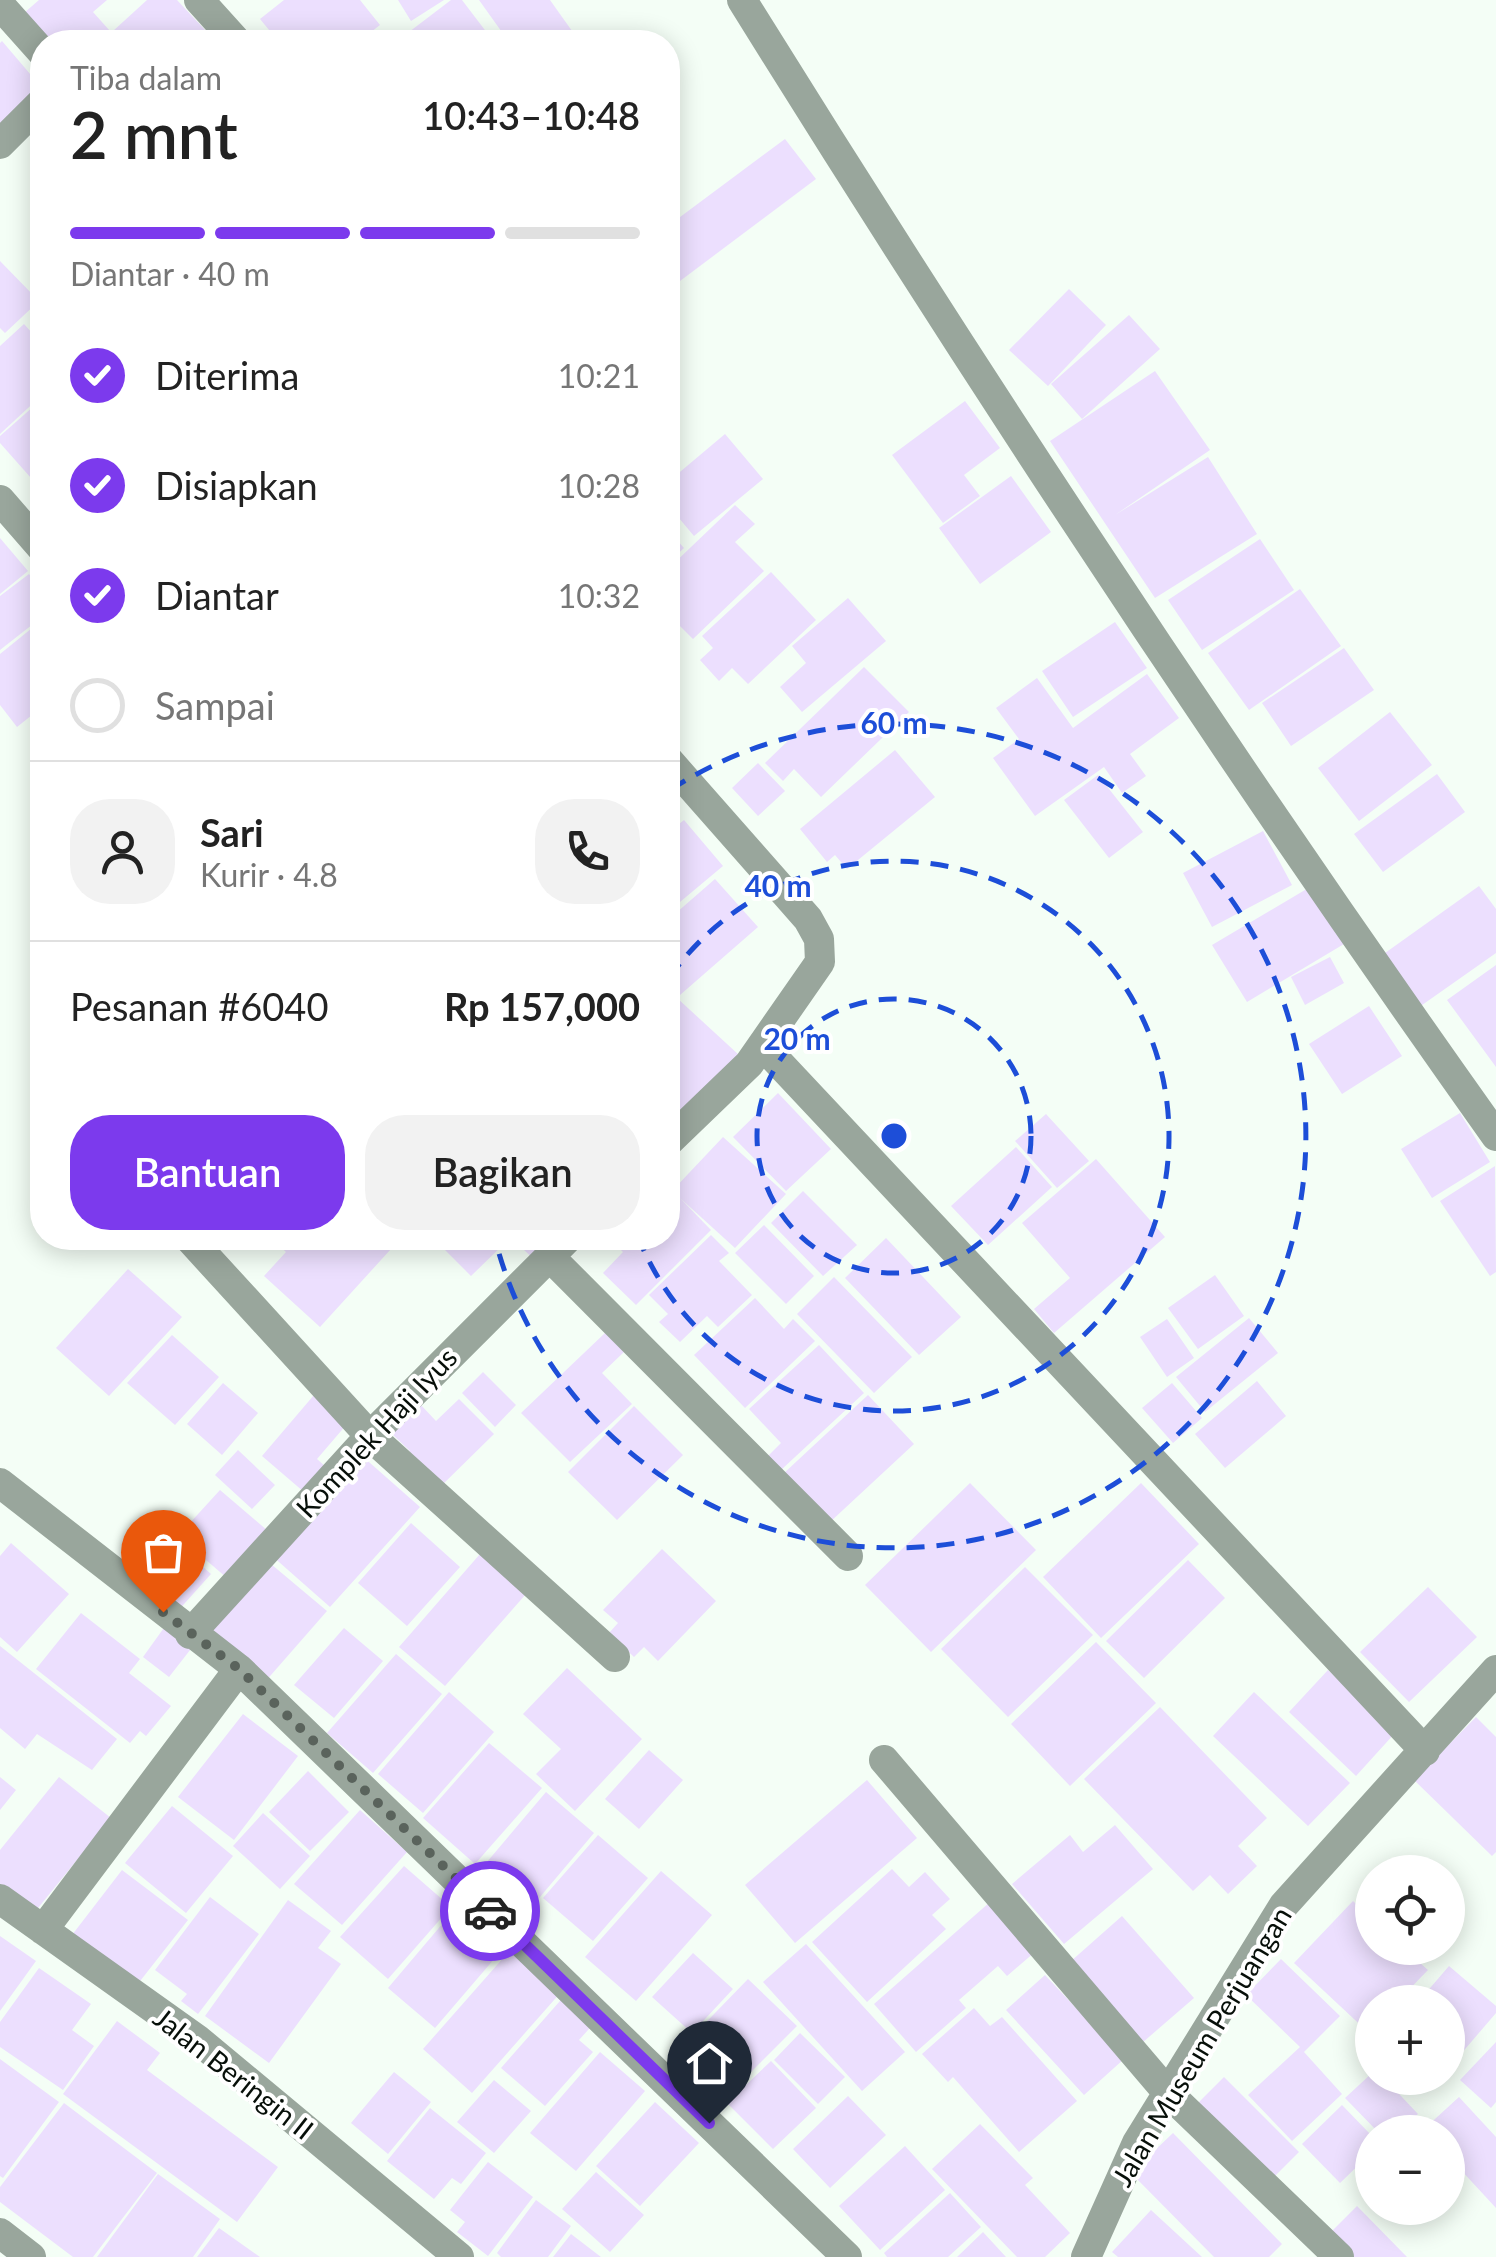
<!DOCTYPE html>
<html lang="id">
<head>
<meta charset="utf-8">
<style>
	:root { --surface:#fff; --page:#f2f2f2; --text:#222; --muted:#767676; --line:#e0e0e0; --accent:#7c3aed }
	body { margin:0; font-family:Lato,sans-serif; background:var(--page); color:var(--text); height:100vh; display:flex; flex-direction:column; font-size:38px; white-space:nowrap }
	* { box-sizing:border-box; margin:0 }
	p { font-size:32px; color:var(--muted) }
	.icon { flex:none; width:55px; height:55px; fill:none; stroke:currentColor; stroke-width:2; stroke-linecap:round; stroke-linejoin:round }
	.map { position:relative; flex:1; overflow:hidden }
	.panel { position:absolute; left:30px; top:30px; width:650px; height:1220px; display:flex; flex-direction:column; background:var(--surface); border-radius:40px; box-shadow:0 5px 25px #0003 }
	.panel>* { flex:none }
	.buttons { position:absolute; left:1355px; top:1855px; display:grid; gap:20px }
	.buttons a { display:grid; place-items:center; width:110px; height:110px; border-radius:50%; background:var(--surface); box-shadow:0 5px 25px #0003; font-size:50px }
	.pin { position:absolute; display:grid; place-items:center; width:85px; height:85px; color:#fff; margin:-102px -42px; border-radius:50% 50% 50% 0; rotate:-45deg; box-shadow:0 0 10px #0007 }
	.pin .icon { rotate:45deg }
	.courier { position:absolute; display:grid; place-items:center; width:100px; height:100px; margin:-50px; border:8px solid #7c3aed; border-radius:50%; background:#fff; color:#222; box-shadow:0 2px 12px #0007 }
	.summary em { font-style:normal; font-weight:600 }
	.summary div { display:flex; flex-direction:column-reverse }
	.summary { display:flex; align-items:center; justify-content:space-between; height:170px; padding:0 40px }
	h1 { font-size:65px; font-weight:600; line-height:75px }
	.bar { display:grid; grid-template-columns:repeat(4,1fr); gap:15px 10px; align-content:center; height:120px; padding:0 40px }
	.bar i { height:12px; border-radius:8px; background:var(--line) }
	.bar .active { background:var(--accent) }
	.bar p { grid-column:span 4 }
	.line { display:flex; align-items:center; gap:25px; padding:0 40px; border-top:2px solid var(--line) }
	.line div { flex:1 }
	.round { display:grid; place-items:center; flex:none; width:105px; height:105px; border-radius:40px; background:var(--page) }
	ol { padding:0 40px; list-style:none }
	li { display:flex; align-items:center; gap:30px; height:110px }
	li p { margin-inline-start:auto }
	li .icon { padding:10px; border-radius:50%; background:var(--accent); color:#fff; stroke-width:4 }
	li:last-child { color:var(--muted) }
	li i { width:55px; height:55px; border:5px solid var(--line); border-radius:50% }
	.primary-button { display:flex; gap:20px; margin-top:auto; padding:20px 40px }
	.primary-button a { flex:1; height:115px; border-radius:40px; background:var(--accent); color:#fff; font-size:40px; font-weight:600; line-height:115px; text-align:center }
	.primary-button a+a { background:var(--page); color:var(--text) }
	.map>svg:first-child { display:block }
</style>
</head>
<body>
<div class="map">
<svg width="1496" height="2257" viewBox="0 0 1496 2257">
	<rect width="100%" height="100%" fill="#f4fef6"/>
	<path fill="#ecdffe" d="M39,0H107L93,12L110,31L96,42H70L65,36L48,42L24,13Z
		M147,0H177L206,31L194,42H101Z
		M284,0H360L380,25L358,42H279L260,19Z
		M398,0H444L411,21Z
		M451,0H462L494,42H417L409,32Z
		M479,0H550L577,38L570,42H509Z
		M397,31L408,42H384Z
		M2,41L42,88L0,126V43Z
		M785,139L816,179L668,290V226Z
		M0,261L39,301L5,333L0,328Z
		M1069,289L1106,325L1048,386L1009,350Z
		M1129,315L1160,349L1082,419L1051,384Z
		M24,324L42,344V395L0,434V346Z
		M1155,371L1210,450L1115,515L1208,457L1257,534L1155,598L1050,441Z
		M42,399V484L39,487L0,443V436Z
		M965,401L1000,448L964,475L980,496L943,523L892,455Z
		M725,434L763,479L694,536L668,505V482Z
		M1011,476L1051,532L980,584L939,528Z
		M735,505L755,524L735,542L764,571L693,639L678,624L671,632L668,569Z
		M668,530L684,548L668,563Z
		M0,538L28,571L0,594Z
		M1260,539L1294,590L1202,650L1168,600Z
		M771,572L816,620L748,684L732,668L719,681L700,660L713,648L702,636Z
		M29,574L42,591V617L0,650V596Z
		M1300,589L1341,646L1249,710L1208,653Z
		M848,598L886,641L802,712L780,687L806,663L792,646Z
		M42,620V707L17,727L0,705V654Z
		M1115,622L1147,668L1073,717L1042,671Z
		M1344,648L1374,690L1291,746L1262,703Z
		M864,667L909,712L821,797L794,769L783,781L765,763Z
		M1147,674L1179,718L1130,754L1146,776L1122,793L1104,767L1035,816L993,758L1019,739L996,708L1037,678L1073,728Z
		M1390,712L1432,765L1359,821L1318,768Z
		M42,715V739L30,724Z
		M895,750L935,797L847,869L835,855L827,862L800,829Z
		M758,763L785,791L758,816L732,788Z
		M1437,774L1465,812L1383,872L1354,834Z
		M1098,775L1143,832L1109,858L1064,800Z
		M684,820L723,866L668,912V833Z
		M1263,831L1292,885L1212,927L1183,873Z
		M715,879L758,927L680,995L668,981V920Z
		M1479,886L1496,909V953L1415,1010L1378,958Z
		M1310,887L1344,944L1247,1002L1212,945Z
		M1330,957L1344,983L1305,1005L1291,977Z
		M1496,965V1067L1447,1000Z
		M677,998L739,1055L668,1132V1008Z
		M1369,1006L1402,1056L1342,1094L1309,1044Z
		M778,1093L831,1149L786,1191L733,1137Z
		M1460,1113L1490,1162L1432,1198L1401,1149Z
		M1046,1114L1089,1161L1057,1188L1015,1141Z
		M723,1137L786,1194L735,1248L680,1198L711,1230L636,1305L603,1273L623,1252L609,1238H668V1187L672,1191Z
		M1016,1147L1052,1187L988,1245L951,1206Z
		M1096,1159L1165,1237L1054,1333L1034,1309L1070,1278L1022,1223Z
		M1495,1166L1496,1272L1490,1276L1440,1201Z
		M803,1191L857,1245L823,1276L771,1223Z
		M764,1225L814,1276L786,1304L735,1253Z
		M711,1235L729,1253L719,1261L752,1295L718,1327L707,1316L680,1342L659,1322L668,1314L649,1295Z
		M270,1238H401L320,1327L264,1276L286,1252Z
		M433,1238H504L507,1241L471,1276Z
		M511,1238H559L536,1261Z
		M886,1238L961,1317L919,1355L845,1278Z
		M128,1269L182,1317L109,1396L56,1348Z
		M1215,1275L1244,1316L1198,1349L1168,1308Z
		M834,1277L912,1357L874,1393L797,1314Z
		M755,1298L784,1329L793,1319L815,1341L745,1408L694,1355Z
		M1249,1318L1278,1353L1205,1412L1176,1377Z
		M1167,1319L1194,1358L1167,1377L1140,1337Z
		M605,1333L624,1352L602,1373L632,1404L570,1462L521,1413Z
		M172,1335L219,1377L175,1425L127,1383Z
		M819,1345L864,1393L781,1470L768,1456L781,1443L749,1409Z
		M483,1372L516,1405L495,1427L462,1393Z
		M1257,1381L1286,1416L1225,1468L1195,1434Z
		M223,1383L258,1413L222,1455L187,1424Z
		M1172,1383L1202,1418L1173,1443L1142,1408Z
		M314,1395L347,1424L317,1459L326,1467L304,1492L262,1456Z
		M868,1395L914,1444L829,1523L783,1474Z
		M459,1399L494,1434L436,1491L403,1459L410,1451L391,1433L420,1404L436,1421Z
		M634,1406L683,1455L617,1520L568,1472Z
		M238,1450L275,1485L252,1509L215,1475Z
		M361,1455L420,1507L330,1607L271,1555Z
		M970,1483L1036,1550L931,1652L865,1585Z
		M1141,1483L1199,1544L1101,1638L1043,1577Z
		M220,1490L268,1531L227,1578L178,1536Z
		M411,1523L460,1567L407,1626L358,1583Z
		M164,1532L211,1574L176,1613L129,1571Z
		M11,1543L69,1594L17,1652L0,1637V1556Z
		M662,1549L716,1601L658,1661L644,1647L634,1657L609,1633L618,1623L603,1610Z
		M480,1554L526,1594L445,1686L399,1647Z
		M265,1559L327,1611L264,1683L203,1630Z
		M1188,1560L1225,1598L1144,1678L1106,1641Z
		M1025,1567L1093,1635L1008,1717L941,1649Z
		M1428,1587L1477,1637L1409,1702L1360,1652Z
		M81,1613L140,1659L129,1673L171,1706L146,1736L140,1731L130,1743L36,1669Z
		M166,1625L194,1645L169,1677L143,1657Z
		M344,1628L383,1661L334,1718L294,1685Z
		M1096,1642L1156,1703L1070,1786L1011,1724Z
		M0,1646L117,1739L92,1770L37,1734L25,1749L0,1728Z
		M396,1654L442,1694L373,1773L327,1733Z
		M567,1668L642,1739L575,1811L536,1774L561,1749L523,1714Z
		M1328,1670L1395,1733L1356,1776L1289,1712Z
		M449,1692L494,1732L423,1813L378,1774Z
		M1254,1692L1350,1783L1308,1826L1213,1736Z
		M1160,1707L1267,1818L1238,1846L1257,1866L1228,1894L1210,1875L1193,1891L1084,1779Z
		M243,1714L298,1756L234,1840L178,1797Z
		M1476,1717L1496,1737V1852L1492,1856L1414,1780Z
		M489,1743L542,1788L475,1864L423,1818Z
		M649,1750L683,1780L639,1829L605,1799Z
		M308,1771L349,1812L310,1851L269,1812Z
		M0,1777L16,1790L0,1810Z
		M59,1777L111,1818L34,1913L0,1886V1850Z
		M867,1780L917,1838L795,1943L745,1885Z
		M546,1792L594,1833L529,1910L481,1869Z
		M172,1806L233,1856L186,1913L125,1863Z
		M360,1810L407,1852L342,1925L294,1884Z
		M263,1813L310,1856L280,1889L233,1846Z
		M1115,1825L1153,1869L1064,1944L1012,1884L1070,1835L1083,1852Z
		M598,1835L648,1878L593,1941L543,1898Z
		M404,1866L451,1907L388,1979L340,1937Z
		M892,1869L909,1887L925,1872L950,1899L932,1915L946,1929L867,2002L812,1942Z
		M122,1870L188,1920L137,1985L72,1935Z
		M661,1871L712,1915L636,2001L585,1957Z
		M210,1897L259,1934L198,2014L181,2001L187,1994L155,1970Z
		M288,1900L331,1931L318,1948L341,1964L269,2063L205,2016Z
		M1353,1901L1372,1919V1948H1403L1428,1970L1397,2002H1372L1369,2033L1294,1963Z
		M990,1902L1035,1952L1007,1976L998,1966L959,2000L966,2008L916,2052L874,2004Z
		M460,1903L507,1944L435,2028L388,1988Z
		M1122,1916L1194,1998L1142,2043L1070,1962Z
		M0,1936L36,1961L0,2011Z
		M806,1944L905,2052L862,2091L763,1982Z
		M512,1948L562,1991L472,2093L423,2049Z
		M693,1953L733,1989L692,2033L652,1997Z
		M1281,1959L1340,2016L1304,2052L1342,2094L1292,2141L1248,2095L1300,2047L1246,1995Z
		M1449,1966L1496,2006V2013L1448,2069V2002H1418Z
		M39,1968L91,2004L72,2030L94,2046L63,2090L0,2047V2022Z
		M1045,1975L1124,2059L1084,2095L1006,2010Z
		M748,1979L797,2026L735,2088L713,2066L706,2072L681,2048Z
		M567,1993L597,2020L579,2040L593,2052L545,2106L501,2068Z
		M974,2008L990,2026L1002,2017L1077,2101L1019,2152L953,2077L948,2082L922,2054Z
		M117,2021L160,2053L147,2070L278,2167L237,2222L63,2094Z
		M800,2033L845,2077L818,2104L774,2060Z
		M1496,2042V2102L1491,2108L1460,2080Z
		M600,2052L645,2091L576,2171L530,2133Z
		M0,2059L59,2102L3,2178L0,2176Z
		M771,2061L816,2108L773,2149L727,2103Z
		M394,2072L431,2102L388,2154L351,2123Z
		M1372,2073V2078H1384L1418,2114L1397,2132H1378L1345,2098Z
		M1224,2077L1299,2152L1267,2184L1191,2110Z
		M494,2080L531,2111L494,2153L457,2122Z
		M848,2096L886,2135L830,2188L793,2149Z
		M1459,2097L1496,2137V2208L1448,2156V2132L1423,2130Z
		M655,2102L699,2143L640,2206L596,2166Z
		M64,2103L157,2173L93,2257H73L0,2202V2187Z
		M1342,2105L1372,2136V2152L1340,2183L1302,2144Z
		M430,2108L486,2153L461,2184L452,2178L434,2199L387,2161Z
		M980,2124L1033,2178L1025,2185L1070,2233L1045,2257H1017L932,2169Z
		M1173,2133L1282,2244L1269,2257H1214L1131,2173Z
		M905,2146L945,2190L880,2250L839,2206Z
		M488,2162L533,2197L488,2256L457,2232L465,2222L450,2210Z
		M1372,2168V2197L1358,2180Z
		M596,2172L644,2215L610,2252L562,2209Z
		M158,2174L220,2219L193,2257H97Z
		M950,2193L981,2227L948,2257H887L884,2253Z
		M536,2200L571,2226L548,2257H501L497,2253Z
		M1357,2206L1407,2257H1352L1329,2234Z
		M1381,2208H1411L1393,2222Z
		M1151,2210L1202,2257H1118L1112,2252Z
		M219,2228L260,2257H197Z
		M983,2232L1006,2257H957Z
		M571,2234L601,2257H553Z"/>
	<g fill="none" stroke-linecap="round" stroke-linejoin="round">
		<path stroke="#99a69c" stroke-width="30" d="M199,0L237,42
			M742,0C982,386 1233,766 1496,1136
			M0,5L42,52
			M0,144L42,102
			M0,500L42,548
			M668,760L808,919L819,939L820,962L749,1064L668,1142
			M763,1046L1425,1751
			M189,1238L370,1436L615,1657
			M549,1256L848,1556
			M0,1483L239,1669L847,2257
			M190,1634L370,1436L568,1238
			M884,1760L1168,2093L1339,2257
			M0,1899L198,2040L459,2257
			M43,1930L239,1669
			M0,2233L31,2257
			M1086,2257L1137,2143L1284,1905L1496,1670"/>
	</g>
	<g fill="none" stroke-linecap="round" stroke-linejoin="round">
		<path stroke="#5a635c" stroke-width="10" stroke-dasharray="0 18" d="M163,1612L239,1669L490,1911"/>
		<path stroke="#7c3aed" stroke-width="12" d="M490,1911L709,2123"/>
	</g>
	<g fill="none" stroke="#1d4ed8" stroke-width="5" stroke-dasharray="18 12">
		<circle cx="894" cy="1136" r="137"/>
		<path d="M669 978A275 275 0 1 1 639 1239"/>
		<path d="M670 790A412 412 0 1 1 495 1239"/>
	</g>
	<g text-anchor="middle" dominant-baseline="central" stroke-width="8" stroke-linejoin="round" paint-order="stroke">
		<g font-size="28" fill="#070f09" stroke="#fff">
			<text transform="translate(376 1432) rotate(-47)">Komplek Haji Iyus</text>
			<text transform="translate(1201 2046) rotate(-59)">Jalan Museum Perjuangan</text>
			<text transform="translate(234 2073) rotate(38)">Jalan Beringin II</text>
		</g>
	</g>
	<circle cx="894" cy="1136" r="15" fill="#1d4ed8" stroke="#fff" stroke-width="5"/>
	<g font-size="30" text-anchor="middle" font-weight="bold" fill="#1d4ed8" stroke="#fff" stroke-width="8" stroke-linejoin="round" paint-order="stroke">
		<text x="894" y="734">60 m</text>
		<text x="778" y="897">40 m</text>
		<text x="797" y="1050">20 m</text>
	</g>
</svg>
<div class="buttons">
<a><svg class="icon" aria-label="locate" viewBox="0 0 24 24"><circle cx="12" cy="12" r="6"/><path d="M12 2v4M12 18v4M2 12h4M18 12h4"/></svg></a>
<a>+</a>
<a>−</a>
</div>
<div class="pin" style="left:163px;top:1612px;background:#ea580c"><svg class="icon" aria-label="bag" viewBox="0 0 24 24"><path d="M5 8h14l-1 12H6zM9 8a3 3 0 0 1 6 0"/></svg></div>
<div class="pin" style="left:709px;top:2123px;background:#1f2937"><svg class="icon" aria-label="home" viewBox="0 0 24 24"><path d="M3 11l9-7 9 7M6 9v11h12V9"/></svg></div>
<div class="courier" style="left:490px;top:1911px"><svg class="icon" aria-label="car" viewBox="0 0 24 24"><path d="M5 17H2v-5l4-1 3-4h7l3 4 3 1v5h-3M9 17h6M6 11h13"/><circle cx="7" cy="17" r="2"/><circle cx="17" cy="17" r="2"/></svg></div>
<section class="panel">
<div class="summary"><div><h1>2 mnt</h1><p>Tiba dalam</p></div><em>10:43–10:48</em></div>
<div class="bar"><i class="active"></i><i class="active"></i><i class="active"></i><i></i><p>Diantar · 40 m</p></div>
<ol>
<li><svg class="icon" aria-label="check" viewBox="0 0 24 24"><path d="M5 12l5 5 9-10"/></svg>Diterima<p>10:21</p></li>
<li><svg class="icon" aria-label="check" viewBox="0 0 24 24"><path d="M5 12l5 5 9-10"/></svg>Disiapkan<p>10:28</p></li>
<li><svg class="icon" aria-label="check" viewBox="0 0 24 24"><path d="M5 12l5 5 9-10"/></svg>Diantar<p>10:32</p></li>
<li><i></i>Sampai</li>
</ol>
<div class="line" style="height:180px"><a class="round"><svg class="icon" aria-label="person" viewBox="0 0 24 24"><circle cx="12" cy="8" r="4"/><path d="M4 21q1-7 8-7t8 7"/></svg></a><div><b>Sari</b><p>Kurir · 4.8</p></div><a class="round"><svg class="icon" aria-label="phone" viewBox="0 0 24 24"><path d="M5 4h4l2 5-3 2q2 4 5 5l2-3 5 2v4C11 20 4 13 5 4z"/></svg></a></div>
<div class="line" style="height:130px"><div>Pesanan #6040</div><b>Rp 157,000</b></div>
<div class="primary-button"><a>Bantuan</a><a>Bagikan</a></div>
</section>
</div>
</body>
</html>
